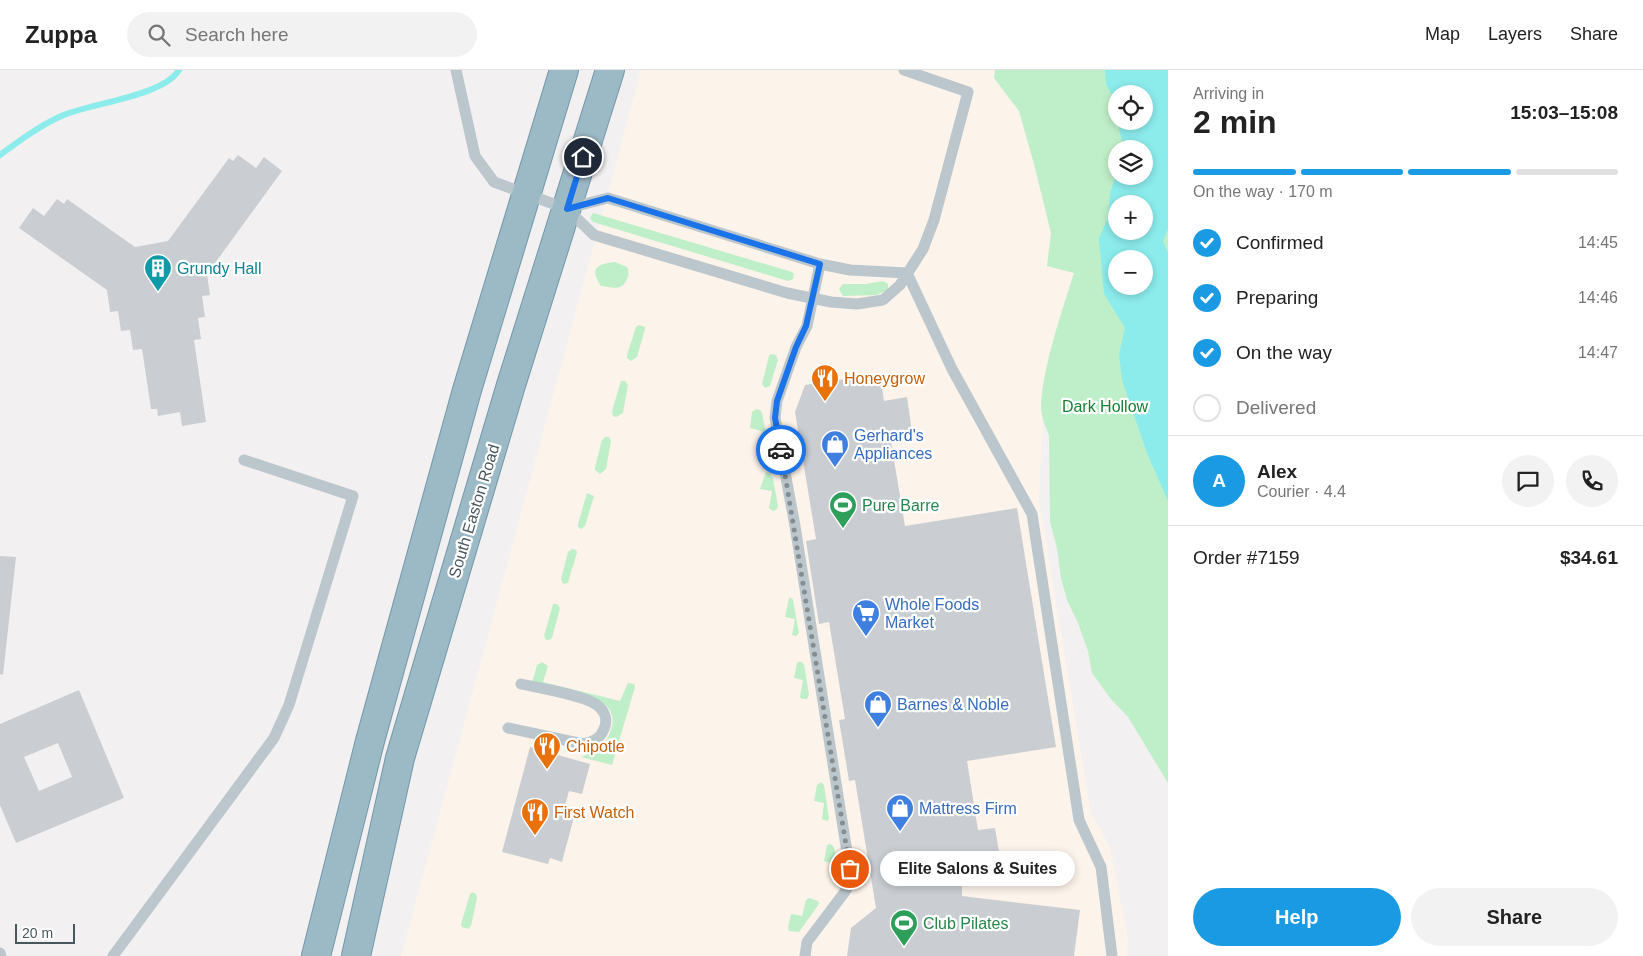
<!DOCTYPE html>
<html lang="en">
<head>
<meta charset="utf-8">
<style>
	:root { --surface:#fff; --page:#f2f2f2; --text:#222; --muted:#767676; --line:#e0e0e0; --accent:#199ae3 }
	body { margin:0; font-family:Arial,sans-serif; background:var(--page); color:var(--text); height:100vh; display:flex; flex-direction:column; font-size:19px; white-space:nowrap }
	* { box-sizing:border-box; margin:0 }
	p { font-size:16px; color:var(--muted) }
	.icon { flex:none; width:28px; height:28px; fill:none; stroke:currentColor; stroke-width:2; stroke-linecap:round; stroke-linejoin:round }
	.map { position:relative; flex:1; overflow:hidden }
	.side { display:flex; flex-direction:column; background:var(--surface); width:475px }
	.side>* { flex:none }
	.controls { position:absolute; left:1108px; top:15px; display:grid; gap:10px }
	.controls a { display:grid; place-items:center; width:45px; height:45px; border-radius:50%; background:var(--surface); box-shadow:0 2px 8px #0003; font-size:25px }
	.scale { position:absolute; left:15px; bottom:12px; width:60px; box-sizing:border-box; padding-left:5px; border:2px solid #48575d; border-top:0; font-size:14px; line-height:18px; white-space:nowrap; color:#48575d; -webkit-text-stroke:4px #fff; paint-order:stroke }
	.pin { position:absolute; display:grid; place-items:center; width:42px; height:42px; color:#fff; margin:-21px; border:2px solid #fff; border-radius:50%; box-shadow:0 1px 5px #0007 }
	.courier { position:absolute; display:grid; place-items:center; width:50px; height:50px; margin:-25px; border:4px solid #1a73e8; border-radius:50%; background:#fff; color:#222; box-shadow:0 1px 6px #0007 }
	.bubble { position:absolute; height:35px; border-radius:18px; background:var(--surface); box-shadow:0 2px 8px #0003; font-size:16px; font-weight:600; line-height:35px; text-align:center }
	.overview em { font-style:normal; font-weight:600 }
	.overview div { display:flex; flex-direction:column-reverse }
	.overview { display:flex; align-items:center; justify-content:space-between; height:85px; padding:0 25px }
	h1 { font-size:32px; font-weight:600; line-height:38px }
	.bar { display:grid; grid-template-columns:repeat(4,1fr); gap:8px 5px; align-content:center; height:60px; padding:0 25px }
	.bar i { height:6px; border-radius:4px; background:var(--line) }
	.bar .on { background:var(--accent) }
	.bar p { grid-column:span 4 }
	.line { display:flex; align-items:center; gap:12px; padding:0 25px; border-top:1px solid var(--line) }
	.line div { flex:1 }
	.round { display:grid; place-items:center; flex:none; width:52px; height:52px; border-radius:26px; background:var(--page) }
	ol { padding:0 25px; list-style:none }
	li { display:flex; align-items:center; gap:15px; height:55px }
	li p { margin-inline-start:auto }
	li .icon { padding:5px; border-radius:50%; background:var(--accent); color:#fff; stroke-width:4 }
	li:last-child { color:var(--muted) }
	li i { width:28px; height:28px; border:2px solid var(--line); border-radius:50% }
	.primary-button { display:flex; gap:10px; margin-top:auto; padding:10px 25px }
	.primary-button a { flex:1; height:58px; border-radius:30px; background:var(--accent); color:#fff; font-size:20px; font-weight:600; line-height:58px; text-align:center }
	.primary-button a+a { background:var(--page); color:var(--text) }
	header { display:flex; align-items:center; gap:30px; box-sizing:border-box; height:70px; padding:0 25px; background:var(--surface); border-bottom:1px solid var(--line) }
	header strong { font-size:24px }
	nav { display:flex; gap:28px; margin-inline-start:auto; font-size:18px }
	.search { width:350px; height:45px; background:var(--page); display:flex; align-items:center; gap:12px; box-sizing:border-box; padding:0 18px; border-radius:28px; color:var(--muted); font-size:19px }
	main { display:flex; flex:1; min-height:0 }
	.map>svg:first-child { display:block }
</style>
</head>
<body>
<header>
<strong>Zuppa</strong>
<div class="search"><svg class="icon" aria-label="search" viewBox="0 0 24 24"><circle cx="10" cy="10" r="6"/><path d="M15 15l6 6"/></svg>Search here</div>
<nav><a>Map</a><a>Layers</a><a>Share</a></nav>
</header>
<main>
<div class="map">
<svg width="1168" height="886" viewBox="0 0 1168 886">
	<rect width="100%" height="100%" fill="#f2f0f0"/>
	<path fill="#fcf3ea" d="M641,0H995L994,8L1019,41L1034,94L1051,163L1074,203L1064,234L1045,306L1039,429L1091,743L1110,777L1128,868L1127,886H401Z"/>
	<path fill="#bfefc8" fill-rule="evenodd" d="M995,0H1168V713L1128,647L1110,628L1092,603L1088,581L1078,553L1067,530L1061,508L1057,478L1050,452L1049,365C1045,356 1041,346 1041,335C1043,296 1062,241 1074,203L1047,196L1051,163L1034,94L1019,41L994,8ZM1116,24H1144V51H1116ZM1116,79H1144V106H1116ZM1116,134H1144V161H1116ZM1116,189H1144V216H1116Z
		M593,143L792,202L794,204L793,209L788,211L593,152L590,148Z
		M615,192L627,197C629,202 629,204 627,209C622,222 611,217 601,216C589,198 597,194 615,192Z
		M883,211L888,214V220L876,225L843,226L839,219L843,214H866Z
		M639,255L645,257V259L637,287L631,291L627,288V285L636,257Z
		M771,284L776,285L778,290L770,316L765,318L762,314L769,286Z
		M621,311H625L628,315L623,343L616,347L613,346L612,341Z
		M756,339L760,340L762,343L768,374L764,379H762L759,376L762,361L750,358L752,342Z
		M605,367H609L611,371L606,399L600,404L595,400V397L602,370Z
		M766,402L770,403L773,408L778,436L777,439L773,441L769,438L772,421L760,419Z
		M587,423L594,426L585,456L581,459L578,457V454Z
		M572,479L576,480L577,482L573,497L572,498L568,513L563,514L561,509L568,482Z
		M789,528H792L793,530L799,563L796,566L792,565L795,549L785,547Z
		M553,534H557L560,538L552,568L549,570H546L544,566Z
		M800,591L804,594L809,625L807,629H802L800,627L803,610L794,608L797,593Z
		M542,592L548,596L543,612L620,631L628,613L634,614L635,617L612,695L581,687C596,681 606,675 611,660C620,631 589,626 569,622C557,619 544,616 532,613L537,595Z
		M821,712L824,715L829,749L827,751L822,749L824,733L814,731L817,715Z
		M830,774L834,777L839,806L834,811L831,808L833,794L824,791L827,775Z
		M472,822L476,824L477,828L471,856L468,859L462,857L461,854L470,824Z
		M809,828L818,831L819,834L799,862L789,861L788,858L791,844L802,846L806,830Z"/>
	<path fill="#8cecec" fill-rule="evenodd" d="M1105,0H1168V159L1163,171L1168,183V431L1147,383L1122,310L1119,284L1125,258L1104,224L1099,168L1108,148L1110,123L1116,105L1144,106V79H1123C1123,71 1119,61 1118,52L1144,51V24H1116V33L1106,14ZM1116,134H1144V161H1116ZM1116,189H1144V216H1116Z"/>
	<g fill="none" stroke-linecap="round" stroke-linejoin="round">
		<path stroke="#8cecec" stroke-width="6" d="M0,85C19,71 38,57 59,47C88,33 163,27 179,0"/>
	</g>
	<path fill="#caced2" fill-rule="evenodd" d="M238,85L256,98L264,87L282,101L207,204L210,225L202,226L205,247L198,248L201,269L194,270L206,352L182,356L180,342L158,346L157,339H151L142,279L133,280L130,260L121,261L118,241L110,242L107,220L19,158L33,138L44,146L57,129L64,134L67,129L135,177L168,171L229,88L233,91Z
		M880,304L884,331L907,327L913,369L891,372L905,456L1017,438L1056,677L967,691L978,760L995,758L1004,810L962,816V826L1080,840L1074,886H847L851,858L876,838L855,710L849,711L839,650L845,649L829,552L819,554L806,471L816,469L795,342L805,315Z
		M0,486L16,487L3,605L0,604Z
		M79,620L124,728L16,773L0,735V654ZM58,673L72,707L39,721L24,687Z
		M530,677L554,681V684L590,694L582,724L569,721L564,739L575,743L562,792L550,788L548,794L502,782Z"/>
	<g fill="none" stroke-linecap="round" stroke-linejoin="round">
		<g stroke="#7398aa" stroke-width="30">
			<path id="trunk" d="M316,886L370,671L467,320L564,0
				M356,886L400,688L511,315L610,0"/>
		</g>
		<path stroke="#bbc7cd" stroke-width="11" d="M456,0L475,86L494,112L567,139L594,165L787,223L831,232L857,234L883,230L900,215L923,179L934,150L968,22L904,0
			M569,138L608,128L820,194L850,200L907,203
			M907,203L952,299L1032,444L1079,750L1101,797L1112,886
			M508,658L583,674C593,672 600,669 604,659C608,650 605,641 597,635C583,625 539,618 521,614
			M0,883L1,886
			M113,886L274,668L289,635L353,426L244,390
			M805,886L807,872L844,823L849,815L851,807L795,456L775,348L777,331L796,277L807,256L820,194"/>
		<use href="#trunk" stroke="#9cb9c6" stroke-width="28"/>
	</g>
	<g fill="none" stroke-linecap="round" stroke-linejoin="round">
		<path stroke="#848d90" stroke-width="5" stroke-dasharray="0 9" d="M781,380L850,799"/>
		<path stroke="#1a73e8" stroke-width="6" d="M583,87L567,139L608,128L820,194L806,256L796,277L777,331L775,348L781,380"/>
	</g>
	<defs>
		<g id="building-pin" transform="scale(1.4375)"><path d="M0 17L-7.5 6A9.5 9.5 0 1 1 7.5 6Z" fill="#0f9aa8" stroke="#fff"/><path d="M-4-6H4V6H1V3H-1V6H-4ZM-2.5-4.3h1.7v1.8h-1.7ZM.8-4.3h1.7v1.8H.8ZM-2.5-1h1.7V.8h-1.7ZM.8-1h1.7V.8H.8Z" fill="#fff"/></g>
		<g id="restaurant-pin" transform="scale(1.4375)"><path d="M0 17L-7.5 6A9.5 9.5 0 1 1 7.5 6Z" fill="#e8710a" stroke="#fff"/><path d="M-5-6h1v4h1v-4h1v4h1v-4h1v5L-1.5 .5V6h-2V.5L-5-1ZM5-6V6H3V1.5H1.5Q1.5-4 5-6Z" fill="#fff"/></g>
		<g id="shop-pin" transform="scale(1.4375)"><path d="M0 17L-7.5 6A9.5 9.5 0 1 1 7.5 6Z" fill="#3f7fe0" stroke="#fff"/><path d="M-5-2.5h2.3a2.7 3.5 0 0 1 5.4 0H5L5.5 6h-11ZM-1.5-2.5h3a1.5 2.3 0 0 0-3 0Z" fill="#fff"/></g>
		<g id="stadium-pin" transform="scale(1.4375)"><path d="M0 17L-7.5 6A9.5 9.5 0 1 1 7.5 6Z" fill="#2e9e5b" stroke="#fff"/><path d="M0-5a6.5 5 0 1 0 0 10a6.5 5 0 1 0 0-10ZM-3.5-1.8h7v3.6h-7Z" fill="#fff"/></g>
		<g id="supermarket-pin" transform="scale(1.4375)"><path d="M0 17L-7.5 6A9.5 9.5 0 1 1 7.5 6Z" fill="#3f7fe0" stroke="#fff"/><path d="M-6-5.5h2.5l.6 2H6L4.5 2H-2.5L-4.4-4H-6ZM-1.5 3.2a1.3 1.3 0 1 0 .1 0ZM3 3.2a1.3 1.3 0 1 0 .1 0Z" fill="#fff"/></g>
	</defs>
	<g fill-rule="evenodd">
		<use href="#building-pin" x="158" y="198"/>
		<use href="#restaurant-pin" x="825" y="308"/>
		<use href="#shop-pin" x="835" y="374"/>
		<use href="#stadium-pin" x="843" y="435"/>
		<use href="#supermarket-pin" x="866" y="543"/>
		<use href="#shop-pin" x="878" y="634"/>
		<use href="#restaurant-pin" x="547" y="676"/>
		<use href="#shop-pin" x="900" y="738"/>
		<use href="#restaurant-pin" x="535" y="742"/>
		<use href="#stadium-pin" x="904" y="853"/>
	</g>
	<g text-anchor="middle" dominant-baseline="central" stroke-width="4.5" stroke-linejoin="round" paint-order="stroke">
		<g font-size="16" fill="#0d838f" stroke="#fff" text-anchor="start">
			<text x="177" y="198">Grundy Hall</text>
		</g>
		<g font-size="16" fill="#c56008" stroke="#fff" text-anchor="start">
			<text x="844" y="308">Honeygrow</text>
			<text x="566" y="676">Chipotle</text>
			<text x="554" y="742">First Watch</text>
		</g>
		<g font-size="16" fill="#178036" stroke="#fff">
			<text x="1105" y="336">Dark Hollow</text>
		</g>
		<g font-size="16" fill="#366cbe" stroke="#fff" text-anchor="start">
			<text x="854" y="365">Gerhard's<tspan x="854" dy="18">Appliances</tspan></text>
			<text x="885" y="534">Whole Foods<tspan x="885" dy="18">Market</tspan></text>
			<text x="897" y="634">Barnes &amp; Noble</text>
			<text x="919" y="738">Mattress Firm</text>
		</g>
		<g font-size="16" fill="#27864d" stroke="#fff" text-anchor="start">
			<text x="862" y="435">Pure Barre</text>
			<text x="923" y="853">Club Pilates</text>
		</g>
		<g font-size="16" fill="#48575d" stroke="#fff">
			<text transform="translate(474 441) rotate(-73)">South Easton Road</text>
		</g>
	</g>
</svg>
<div class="controls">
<a><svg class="icon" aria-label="locate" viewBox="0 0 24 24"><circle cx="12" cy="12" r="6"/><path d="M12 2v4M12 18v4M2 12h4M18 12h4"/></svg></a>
<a><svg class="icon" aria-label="layers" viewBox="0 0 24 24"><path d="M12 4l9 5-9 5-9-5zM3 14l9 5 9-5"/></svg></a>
<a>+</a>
<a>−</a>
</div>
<div class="scale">20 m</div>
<div class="pin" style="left:850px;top:799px;background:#ea580c"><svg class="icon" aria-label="bag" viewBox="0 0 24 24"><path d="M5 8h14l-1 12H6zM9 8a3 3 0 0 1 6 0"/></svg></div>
<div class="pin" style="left:583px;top:87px;background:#1f2937"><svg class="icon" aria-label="home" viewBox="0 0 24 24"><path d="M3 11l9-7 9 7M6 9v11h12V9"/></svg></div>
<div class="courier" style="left:781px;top:380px"><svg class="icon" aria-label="car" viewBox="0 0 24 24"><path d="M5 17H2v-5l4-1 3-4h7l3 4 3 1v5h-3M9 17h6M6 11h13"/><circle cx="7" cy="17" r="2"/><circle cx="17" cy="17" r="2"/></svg></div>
<div class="bubble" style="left:880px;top:781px;width:195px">Elite Salons &amp; Suites</div>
</div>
<section class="side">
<div class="overview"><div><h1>2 min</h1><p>Arriving in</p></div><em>15:03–15:08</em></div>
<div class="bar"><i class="on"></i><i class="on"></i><i class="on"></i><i></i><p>On the way · 170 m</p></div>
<ol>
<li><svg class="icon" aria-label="check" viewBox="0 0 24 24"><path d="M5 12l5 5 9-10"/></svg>Confirmed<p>14:45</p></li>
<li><svg class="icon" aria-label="check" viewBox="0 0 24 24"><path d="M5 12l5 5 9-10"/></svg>Preparing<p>14:46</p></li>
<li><svg class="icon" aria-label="check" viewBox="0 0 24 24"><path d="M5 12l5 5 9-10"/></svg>On the way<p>14:47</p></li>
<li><i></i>Delivered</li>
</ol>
<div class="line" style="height:90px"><b class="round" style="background:var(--accent);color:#fff">A</b><div><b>Alex</b><p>Courier · 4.4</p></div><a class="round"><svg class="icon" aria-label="chat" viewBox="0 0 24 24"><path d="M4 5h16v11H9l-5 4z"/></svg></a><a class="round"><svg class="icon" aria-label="phone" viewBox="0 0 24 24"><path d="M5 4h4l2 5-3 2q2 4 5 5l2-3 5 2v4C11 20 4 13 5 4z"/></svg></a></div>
<div class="line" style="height:65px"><div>Order #7159</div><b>$34.61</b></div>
<div class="primary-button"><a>Help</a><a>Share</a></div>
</section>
</main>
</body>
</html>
